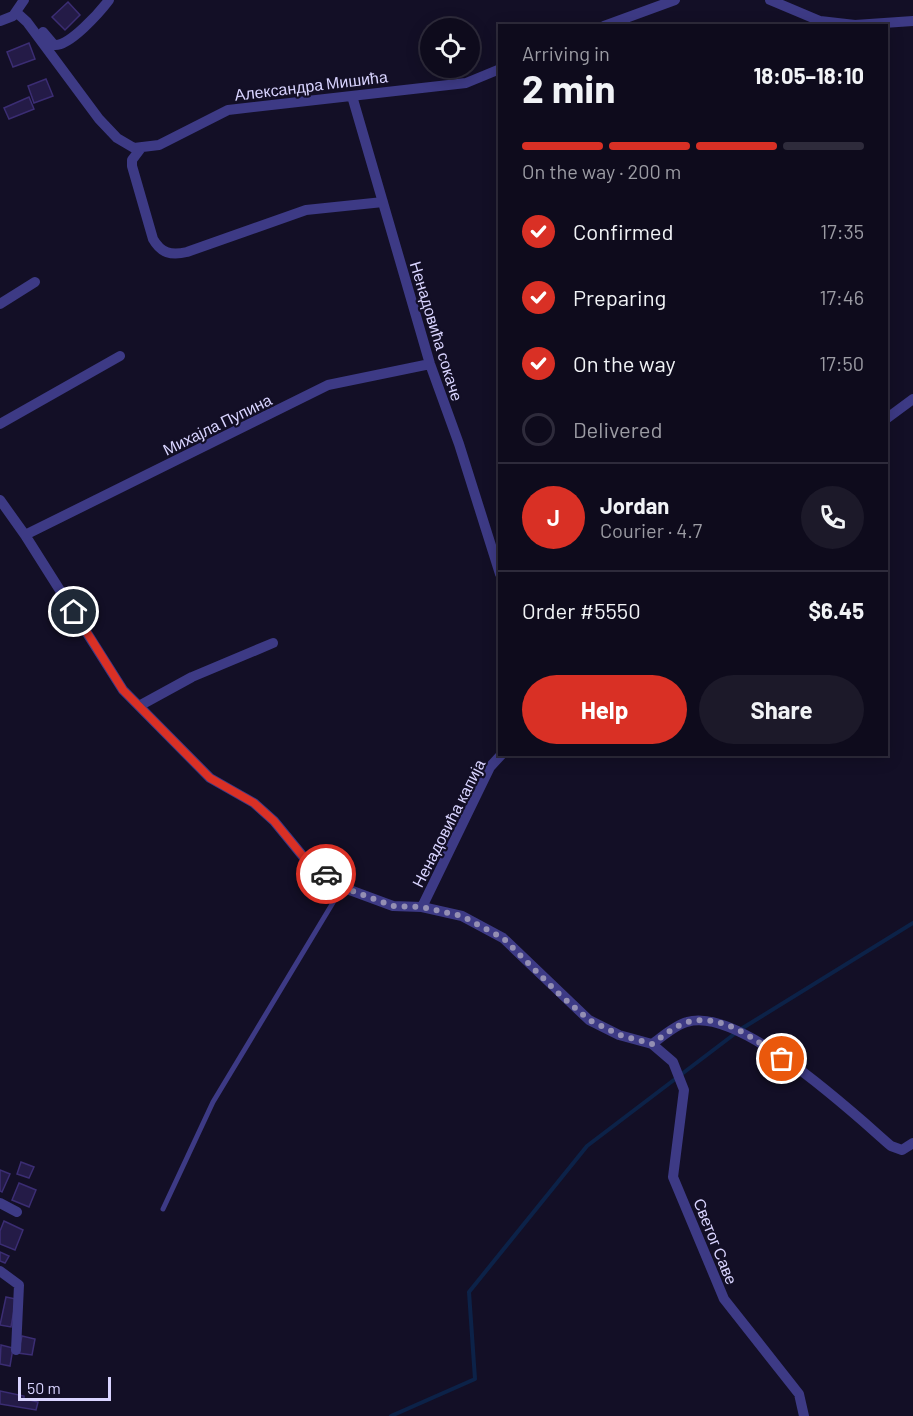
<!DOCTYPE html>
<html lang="en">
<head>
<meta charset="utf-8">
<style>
	:root { --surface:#0e0b1c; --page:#1c1929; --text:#f1f3f6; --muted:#9b9ba3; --line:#2e2b3b; --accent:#d93025 }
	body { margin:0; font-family:Barlow,sans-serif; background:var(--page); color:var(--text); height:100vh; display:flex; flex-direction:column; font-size:22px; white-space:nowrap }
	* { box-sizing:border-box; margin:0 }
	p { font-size:20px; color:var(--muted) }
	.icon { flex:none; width:33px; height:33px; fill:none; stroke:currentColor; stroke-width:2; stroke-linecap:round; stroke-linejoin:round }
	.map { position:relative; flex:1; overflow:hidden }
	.drawer { position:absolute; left:498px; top:24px; width:390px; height:732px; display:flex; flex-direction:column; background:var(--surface); border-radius:0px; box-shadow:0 3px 15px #0003,0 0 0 2px var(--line) }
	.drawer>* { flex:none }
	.fabs { position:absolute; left:420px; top:18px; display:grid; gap:12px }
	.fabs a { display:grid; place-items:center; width:60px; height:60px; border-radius:50%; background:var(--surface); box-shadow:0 3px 15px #0003,0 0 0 2px var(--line); font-size:30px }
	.scale { position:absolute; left:18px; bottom:15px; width:93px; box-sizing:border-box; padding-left:6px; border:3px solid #d9d4ff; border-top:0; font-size:16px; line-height:21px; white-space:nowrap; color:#d9d4ff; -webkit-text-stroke:4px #130f26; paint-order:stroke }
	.pin { position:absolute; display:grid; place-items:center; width:51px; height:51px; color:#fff; margin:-26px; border:3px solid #fff; border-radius:50%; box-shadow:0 2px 6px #0007 }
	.courier { position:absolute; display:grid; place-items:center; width:60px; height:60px; margin:-30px; border:4px solid #d93025; border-radius:50%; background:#fff; color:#222; box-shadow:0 2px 8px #0007 }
	.head em { font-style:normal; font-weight:700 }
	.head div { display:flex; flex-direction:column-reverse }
	.head { display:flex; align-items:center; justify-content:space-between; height:102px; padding:0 24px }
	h1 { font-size:39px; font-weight:700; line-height:45px }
	.bar { display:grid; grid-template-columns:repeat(4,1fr); gap:9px 6px; align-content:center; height:72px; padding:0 24px }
	.bar i { height:8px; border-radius:4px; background:var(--line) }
	.bar .current { background:var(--accent) }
	.bar p { grid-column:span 4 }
	.line { display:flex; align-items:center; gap:15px; padding:0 24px; border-top:2px solid var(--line) }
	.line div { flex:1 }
	.round { display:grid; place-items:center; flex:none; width:63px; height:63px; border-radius:32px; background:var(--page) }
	ol { padding:0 24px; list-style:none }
	li { display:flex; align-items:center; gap:18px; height:66px }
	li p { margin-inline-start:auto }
	li .icon { padding:6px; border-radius:50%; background:var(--accent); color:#fff; stroke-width:4 }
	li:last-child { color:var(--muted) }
	li i { width:33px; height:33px; border:3px solid var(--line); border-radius:50% }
	.primary-button { display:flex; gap:12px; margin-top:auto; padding:12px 24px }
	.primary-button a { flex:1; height:69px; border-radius:36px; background:var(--accent); color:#fff; font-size:24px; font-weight:700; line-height:69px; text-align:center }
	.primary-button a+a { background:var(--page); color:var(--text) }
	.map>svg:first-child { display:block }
</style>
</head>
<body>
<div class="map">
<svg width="913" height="1416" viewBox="0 0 913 1416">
	<rect width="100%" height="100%" fill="#130f26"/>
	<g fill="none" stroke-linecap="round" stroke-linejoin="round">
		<path stroke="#0c2248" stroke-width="4" d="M391,1416L475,1379L469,1292L587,1146L741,1029L913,923"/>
	</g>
	<path fill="#241b47" stroke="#3b2d73" stroke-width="1.5" d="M68,2L80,15L65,30L52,17Z
		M29,43L35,59L13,67L7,52Z
		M46,79L53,96L34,103L28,86Z
		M29,97L34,109L9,119L4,108Z
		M21,1162L34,1167L29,1178L17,1174Z
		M0,1170L10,1174L2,1192L0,1191Z
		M19,1183L36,1190L29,1207L12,1200Z
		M4,1221L23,1230L15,1250L0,1244V1231Z
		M0,1252L9,1256L5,1263L0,1261Z
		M6,1297L16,1299L11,1327L0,1325Z
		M22,1336L35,1339L32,1355L18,1353Z
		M1,1345L13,1348L10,1366L0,1364Z
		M0,1391L24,1396V1399L38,1402L36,1410L0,1404Z"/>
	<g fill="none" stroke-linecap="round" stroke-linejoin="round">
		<path stroke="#3d3a85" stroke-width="5" d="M163,1209L213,1102L343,886"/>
		<path stroke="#3d3a85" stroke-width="10" d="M770,0L820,21L855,25L913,21
			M16,12L27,22L99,119L117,138L134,148L159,145L228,110L466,83L500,69
			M0,21L13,16L24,0
			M604,26L675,0
			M43,32L54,45C69,47 100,12 109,0
			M352,96L430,364L459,444L500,574
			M141,148L132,160V166L153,239C161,253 171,256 187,252L306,210L383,202
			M0,304L35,282
			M886,419L913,399
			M0,424L120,356
			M0,500L25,535L123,690L210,778L254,803L274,821L306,860L347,889L393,906L422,907L462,916L503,938L589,1020L619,1035L652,1044L673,1062L684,1090L673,1177L724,1299L799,1394L804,1416
			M25,535L328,385L430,364
			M139,706L192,677L273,643
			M422,907L490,767L502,754
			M652,1044C662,1037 675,1025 687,1022C739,1006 853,1113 891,1146L902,1150L913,1143
			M0,1203L17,1212
			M0,1271L19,1285L16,1350"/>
	</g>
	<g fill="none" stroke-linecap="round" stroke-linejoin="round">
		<path stroke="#948fb3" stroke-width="6" stroke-dasharray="0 10.8" d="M326,874L347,889L393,906L422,907L462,916L482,927L503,938L559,994L589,1020L620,1035L652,1044C662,1037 676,1025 688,1022C723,1013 756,1040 782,1059"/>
		<path stroke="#d93025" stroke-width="8" d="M74,612L123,690L210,778L254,803L274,821L306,860L326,874"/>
	</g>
	<g text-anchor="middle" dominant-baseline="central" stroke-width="4.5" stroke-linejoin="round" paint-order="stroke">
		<g font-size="16" fill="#d9d4ff" stroke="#130f26">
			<text transform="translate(311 85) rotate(-7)">Александра Мишића</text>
			<text transform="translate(437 331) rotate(73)">Ненадовића сокаче</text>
			<text transform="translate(217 424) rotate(-26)">Михајла Пупина</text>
			<text transform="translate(448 823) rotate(-63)">Ненадовића капија</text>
			<text transform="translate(716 1241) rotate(68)">Светог Саве</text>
		</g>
	</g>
</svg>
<div class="fabs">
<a><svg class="icon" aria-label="locate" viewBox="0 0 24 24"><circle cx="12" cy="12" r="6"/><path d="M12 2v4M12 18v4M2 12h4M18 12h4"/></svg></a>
</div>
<div class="scale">50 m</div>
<div class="pin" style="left:782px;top:1059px;background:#ea580c"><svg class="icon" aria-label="bag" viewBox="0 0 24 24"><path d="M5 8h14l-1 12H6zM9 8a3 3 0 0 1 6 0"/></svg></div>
<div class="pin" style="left:74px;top:612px;background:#1f2937"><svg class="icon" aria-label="home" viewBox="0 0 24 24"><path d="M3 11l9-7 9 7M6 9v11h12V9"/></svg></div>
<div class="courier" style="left:326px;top:874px"><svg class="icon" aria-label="car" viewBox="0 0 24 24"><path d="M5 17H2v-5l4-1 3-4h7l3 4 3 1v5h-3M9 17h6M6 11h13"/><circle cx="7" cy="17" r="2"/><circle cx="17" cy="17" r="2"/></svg></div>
<section class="drawer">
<div class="head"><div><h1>2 min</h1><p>Arriving in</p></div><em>18:05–18:10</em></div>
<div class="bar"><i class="current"></i><i class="current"></i><i class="current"></i><i></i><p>On the way · 200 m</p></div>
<ol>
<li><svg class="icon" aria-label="check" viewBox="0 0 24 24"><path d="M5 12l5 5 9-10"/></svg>Confirmed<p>17:35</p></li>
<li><svg class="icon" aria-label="check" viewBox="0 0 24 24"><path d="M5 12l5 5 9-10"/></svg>Preparing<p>17:46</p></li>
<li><svg class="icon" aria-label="check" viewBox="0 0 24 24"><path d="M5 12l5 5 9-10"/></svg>On the way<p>17:50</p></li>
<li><i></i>Delivered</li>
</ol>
<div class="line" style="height:108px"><b class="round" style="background:var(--accent);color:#fff">J</b><div><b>Jordan</b><p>Courier · 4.7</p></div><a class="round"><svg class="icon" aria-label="phone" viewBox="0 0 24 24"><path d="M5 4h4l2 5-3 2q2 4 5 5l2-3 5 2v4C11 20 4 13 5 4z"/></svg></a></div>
<div class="line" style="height:78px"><div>Order #5550</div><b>$6.45</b></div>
<div class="primary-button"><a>Help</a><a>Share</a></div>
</section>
</div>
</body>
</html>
